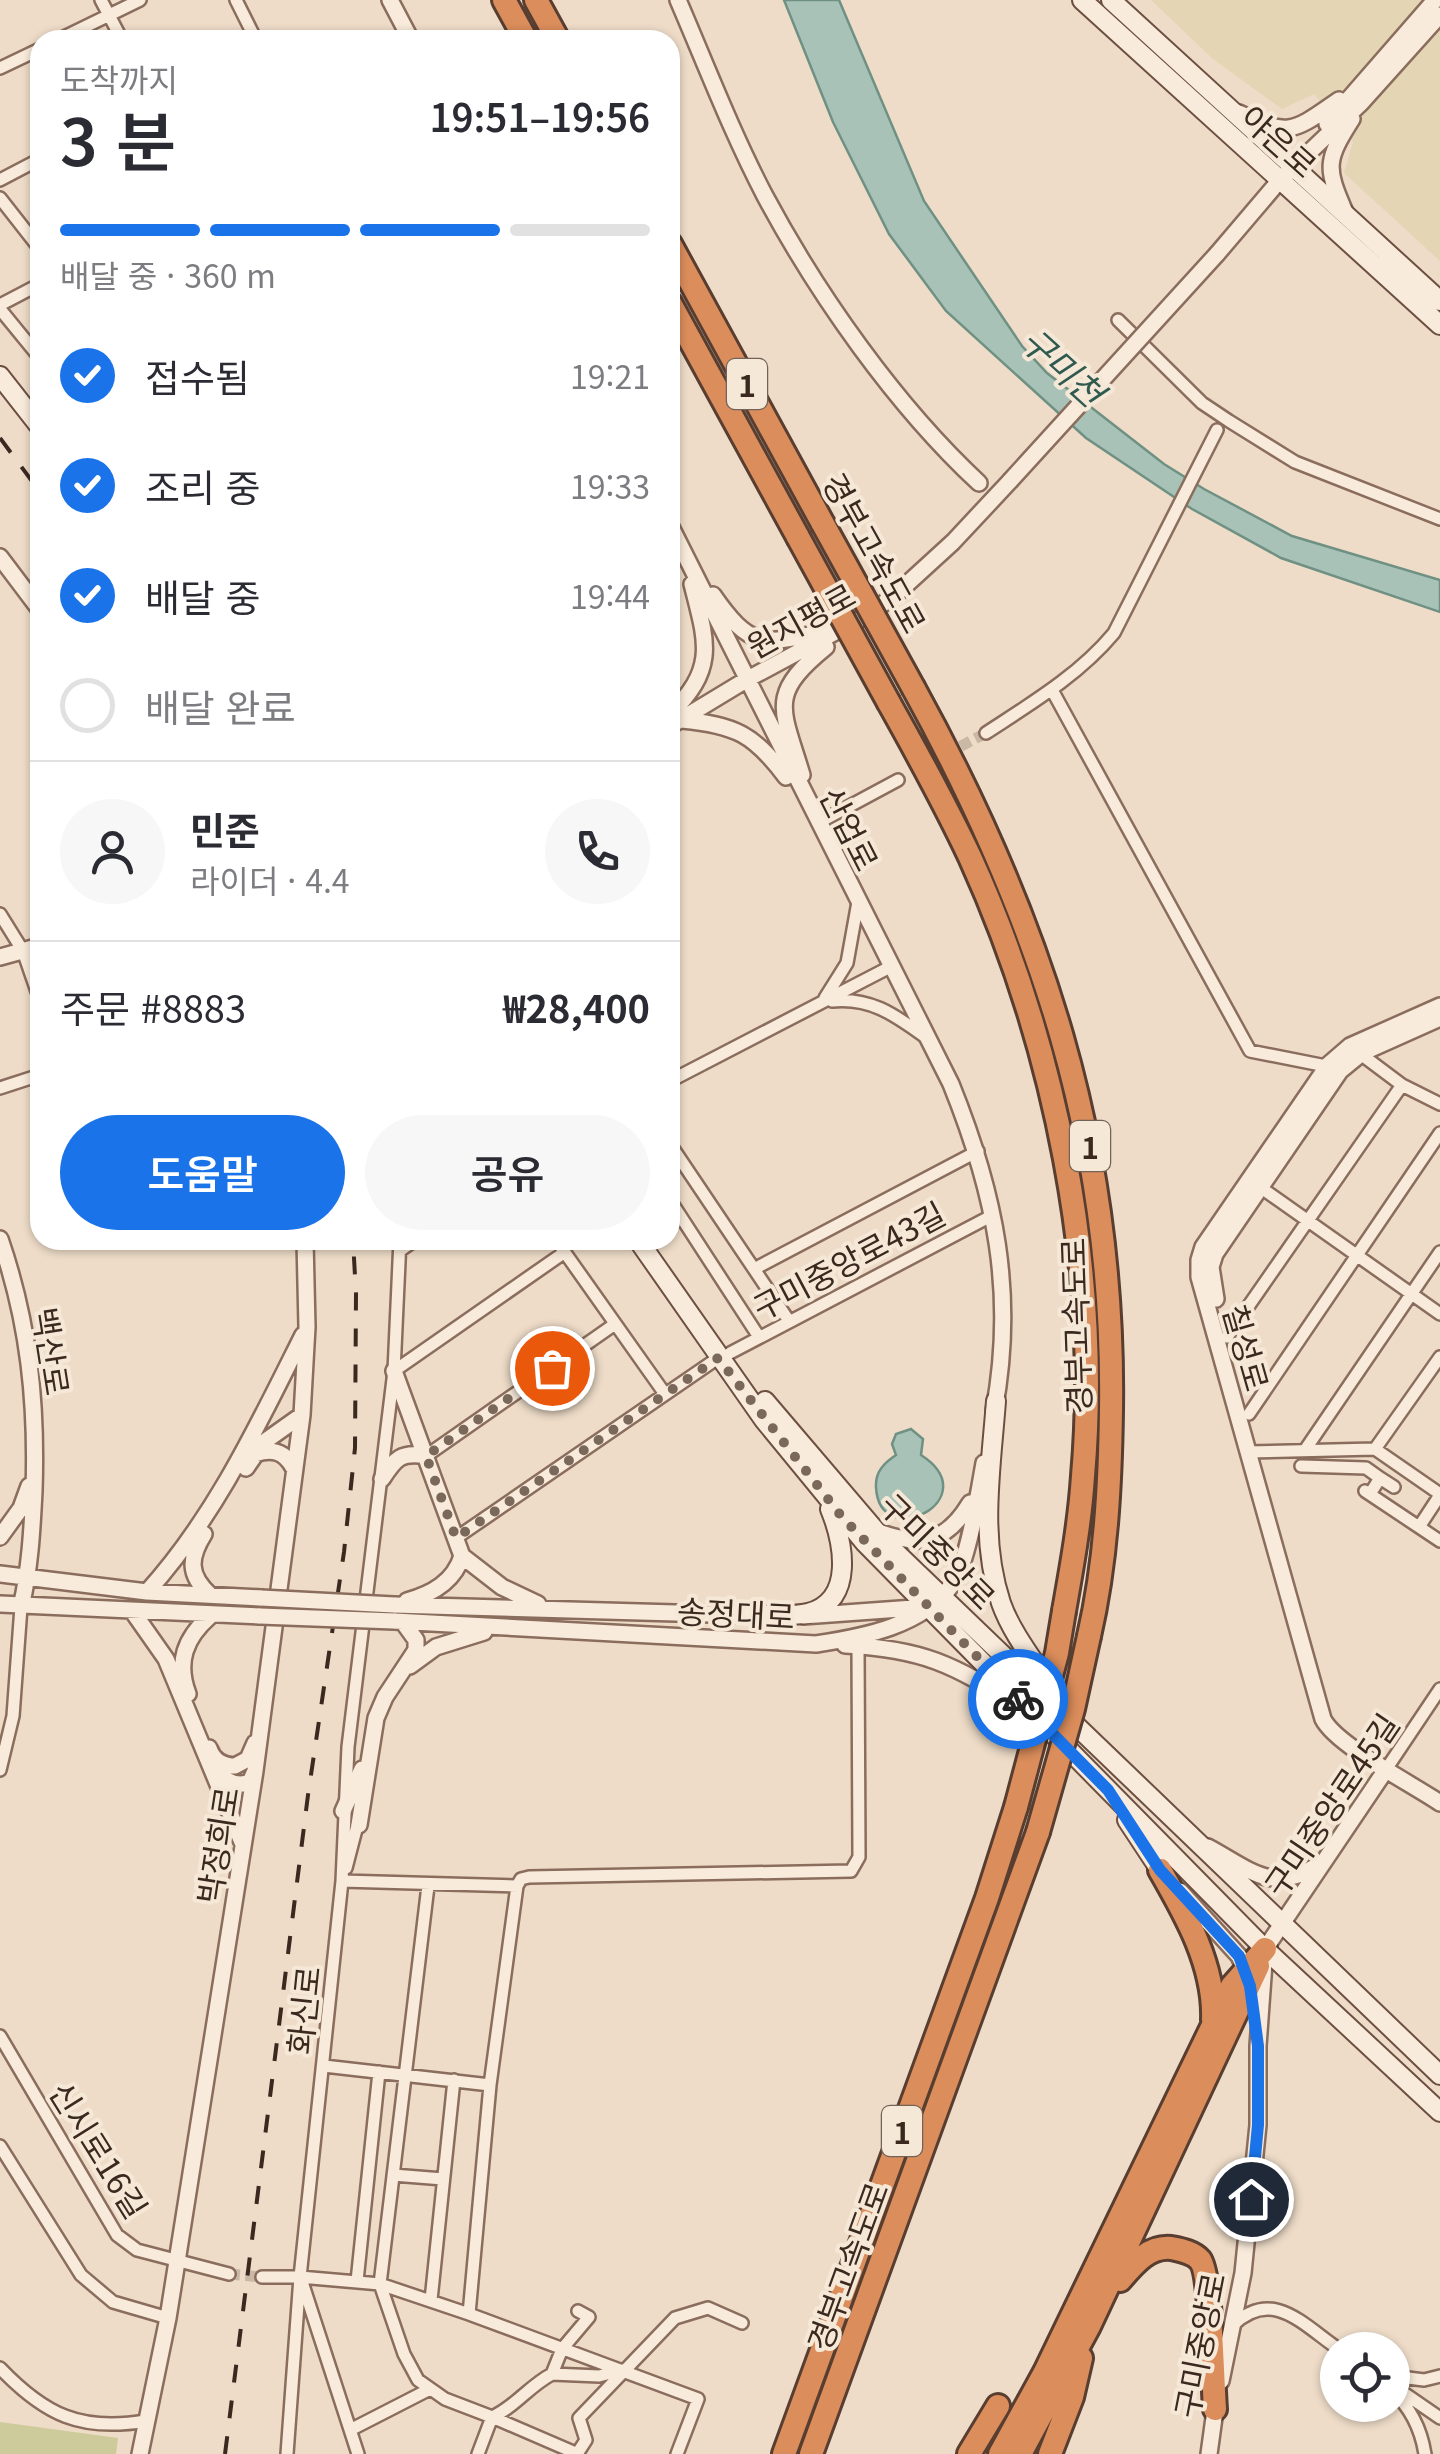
<!DOCTYPE html>
<html lang="ko">
<head>
<meta charset="utf-8">
<style>
	:root { --surface:#fff; --page:#f7f7f7; --text:#2b2b33; --muted:#7c7c81; --line:#e1e1e2; --accent:#1a73e8 }
	body { margin:0; font-family:Georgia,"Noto Sans KR",serif; background:var(--page); color:var(--text); height:100vh; display:flex; flex-direction:column; font-size:38px; white-space:nowrap }
	* { box-sizing:border-box; margin:0 }
	p { font-size:32px; color:var(--muted) }
	.icon { flex:none; width:55px; height:55px; fill:none; stroke:currentColor; stroke-width:2; stroke-linecap:round; stroke-linejoin:round }
	.map { position:relative; flex:1; overflow:hidden }
	.panel { position:absolute; left:30px; top:30px; width:650px; height:1220px; display:flex; flex-direction:column; background:var(--surface); border-radius:30px; box-shadow:0 2px 8px #0004 }
	.panel>* { flex:none }
	.tools { position:absolute; left:1320px; top:2332px; display:grid; gap:20px }
	.tools a { display:grid; place-items:center; width:90px; height:90px; border-radius:50%; background:var(--surface); box-shadow:0 2px 8px #0004; font-size:50px }
	.pin { position:absolute; display:grid; place-items:center; width:85px; height:85px; color:#fff; margin:-42px; border:5px solid #fff; border-radius:50%; box-shadow:0 2px 10px #0007 }
	.courier { position:absolute; display:grid; place-items:center; width:100px; height:100px; margin:-50px; border:8px solid #1a73e8; border-radius:50%; background:#fff; color:#222; box-shadow:0 2px 12px #0007 }
	.overview em { font-style:normal; font-weight:600 }
	.overview div { display:flex; flex-direction:column-reverse }
	.overview { display:flex; align-items:center; justify-content:space-between; height:170px; padding:0 30px }
	h1 { font-size:65px; font-weight:600; line-height:75px }
	.bar { display:grid; grid-template-columns:repeat(4,1fr); gap:15px 10px; align-content:center; height:120px; padding:0 30px }
	.bar i { height:12px; border-radius:8px; background:var(--line) }
	.bar .current { background:var(--accent) }
	.bar p { grid-column:span 4 }
	.line { display:flex; align-items:center; gap:25px; padding:0 30px; border-top:2px solid var(--line) }
	.line div { flex:1 }
	.round { display:grid; place-items:center; flex:none; width:105px; height:105px; border-radius:52px; background:var(--page) }
	ol { padding:0 30px; list-style:none }
	li { display:flex; align-items:center; gap:30px; height:110px }
	li p { margin-inline-start:auto }
	li .icon { padding:10px; border-radius:50%; background:var(--accent); color:#fff; stroke-width:4 }
	li:last-child { color:var(--muted) }
	li i { width:55px; height:55px; border:5px solid var(--line); border-radius:50% }
	.action { display:flex; gap:20px; margin-top:auto; padding:20px 30px }
	.action a { flex:1; height:115px; border-radius:60px; background:var(--accent); color:#fff; font-size:40px; font-weight:600; line-height:115px; text-align:center }
	.action a+a { background:var(--page); color:var(--text) }
	.map>svg:first-child { display:block }
</style>
</head>
<body>
<div class="map">
<svg width="1440" height="2454" viewBox="0 0 1440 2454">
	<rect width="100%" height="100%" fill="#eedcc8"/>
	<path fill="#e4d5b5" d="M1151,0H1440V261L1344,173L1353,142L1314,94L1282,109L1213,59Z"/>
	<path fill="#cdca9b" d="M0,2422L118,2438L116,2454H0Z"/>
	<path fill="#a9c2b7" stroke="#6f9183" stroke-width="2.5" d="M784,0H839L924,201L1022,346L1047,373L1164,464L1204,489L1292,536L1440,580V612L1281,558L1192,509L1086,438L946,311L889,234L833,122Z
		M911,1429L923,1439L921,1455C989,1499 879,1554 876,1487C875,1472 884,1463 896,1455L892,1444L896,1434Z"/>
	<g fill="none" stroke-linecap="round" stroke-linejoin="round">
		<path stroke="#cab8a6" stroke-width="11" stroke-dasharray="11 5.5" stroke-linecap="butt" d="M946,754L986,733
			M229,2274L262,2277"/>
		<g stroke="#8a6d5d" stroke-width="16">
			<path id="minor" d="M101,0L122,40
				M236,0L256,40
				M58,40L140,0
				M0,68L40,49
				M0,180L40,159
				M0,198L40,249
				M0,305L40,284
				M0,309L40,358
				M1118,320L1202,403L1229,421L1295,462L1440,519
				M1052,690L1250,1051L1331,1067
				M986,733C1032,703 1079,675 1114,633L1217,430
				M818,823L898,780
				M0,914L23,951L40,1000
				M825,998L847,963L858,902
				M832,1001C872,997 896,1016 927,1038
				M1358,1052L1402,1085L1440,1104
				M670,1081L890,967
				M0,1088L40,1075
				M670,1144L789,1321
				M1260,1187L1440,1314
				M670,1200L759,1337
				M556,1240L665,1394
				M401,1250L415,1240
				M754,1269L978,1151
				M1227,1337L1402,1085
				M730,1353L993,1215
				M394,1371L565,1252
				M1249,1414L1440,1133
				M1375,1449L1440,1357
				M1305,1450L1440,1252
				M1247,1452L1375,1449L1440,1494
				M426,1456L615,1324
				M1301,1466L1366,1468L1380,1478L1370,1494
				M1380,1478L1394,1487
				M1365,1491L1419,1527L1440,1495
				M1419,1527L1440,1541
				M456,1538L718,1358
				M1387,1768L1440,1689
				M0,1770L13,1716L21,1607
				M346,1868L359,1818
				M428,1886L380,2284L404,2354L418,2380L445,2399L492,2417L478,2454
				M517,1886L521,1879L529,1877L851,1871L859,1857L858,1646
				M0,2036L117,2235L137,2250L229,2274
				M324,2066L490,2085
				M0,2146L81,2275L113,2302L168,2318
				M393,2175L443,2179
				M262,2277H300L380,2284L469,2314L490,2085L517,1886L342,1881
				M357,2281L379,2072
				M303,2285L358,2454
				M431,2300L454,2080
				M469,2314L698,2399L677,2454
				M1233,2325C1273,2287 1303,2325 1340,2350
				M0,2368C45,2415 81,2432 146,2421
				M552,2374L599,2376L622,2370
				M1392,2376L1424,2380L1440,2376
				M1398,2389L1440,2418
				M1392,2391C1411,2408 1421,2429 1425,2454
				M492,2417C515,2407 529,2386 552,2374L562,2349L589,2317L578,2311
				M492,2417L578,2454
				M352,2429L430,2389
				M287,2454L300,2277L342,1881L348,1747L394,1371L400,1240
				M577,2454L586,2440L579,2418L675,2318L708,2308L742,2323"/>
		</g>
		<g stroke="#8a6d5d" stroke-width="20">
			<path id="tertiary" d="M390,0L411,40
				M678,0C706,65 732,133 765,196C818,295 896,406 979,483
				M1239,113C1290,138 1294,131 1339,100
				M1327,124L1435,0
				M1345,212C1325,167 1326,160 1352,119
				M1217,254L1280,180L1361,103L1440,15
				M670,525L951,1084C995,1193 1016,1293 994,1411
				M0,557L40,610
				M713,595C753,653 766,643 829,631
				M670,714C717,668 707,643 692,584
				M682,720C735,725 754,734 786,777
				M670,726L746,680L869,614L895,595L953,542L1010,481
				M802,775C782,708 767,695 826,647
				M0,957L40,946
				M1440,1006L1350,1046L1328,1065L1203,1247L1199,1260V1277L1323,1719C1336,1745 1412,1784 1440,1803
				M0,1239C29,1323 37,1403 34,1491C32,1531 30,1568 21,1607
				M1216,1299L1211,1267L1215,1254L1340,1071L1362,1053L1440,1018
				M394,1371L462,1556C454,1582 432,1594 407,1601
				M255,1454C272,1448 284,1451 293,1467
				M246,1468L264,1442L302,1415
				M382,1479C395,1459 401,1451 426,1456
				M876,1531C918,1547 945,1545 970,1503
				M204,1534C189,1558 188,1575 210,1595
				M0,1537L21,1508L29,1486
				M462,1556L502,1587L538,1604
				M0,1574L147,1592L261,1598
				M147,1592C215,1517 258,1425 303,1335
				M0,1604L260,1616
				M394,1605L780,1616
				M133,1612L166,1659L242,1842
				M803,1616L928,1607
				M394,1621L816,1644C863,1637 924,1626 953,1583C968,1562 979,1491 984,1463
				M845,1645C923,1649 952,1664 1018,1705
				M410,1666L436,1647L484,1632
				M188,1694C176,1662 185,1638 210,1616
				M209,1748C213,1760 223,1766 235,1766L248,1759L255,1743
				M213,1769C223,1780 235,1788 250,1782L254,1773
				M343,1811L362,1769
				M359,1825L376,1718L385,1697L416,1650V1640L403,1622
				M1208,1847C1249,1869 1273,1895 1318,1865
				M1180,1891L1239,1956L1249,1978
				M1221,2381L1243,2273L1258,2125V2046L1265,1949L1387,1768
				M140,2454L168,2318L255,1771L302,1415L307,1327L305,1240
				M1209,2454L1216,2403"/>
		</g>
		<g stroke="#6c4f40" stroke-width="22">
			<path id="secondary" d="M1082,0L1440,325
				M1111,0L1440,301
				M0,376L40,427
				M638,1240L764,1420L865,1543L1265,1949L1440,2112
				M765,1401L887,1544L1440,2075
				M996,1401C991,1469 979,1537 1001,1603C1012,1634 1035,1662 1053,1690
				M768,1615C780,1615 796,1616 808,1613C856,1601 843,1541 830,1509
				M1127,1820L1160,1870"/>
		</g>
		<g stroke="#583d31" stroke-width="28">
			<path id="motorway" d="M504,0L526,40
				M536,0L558,40
				M670,244L823,524
				M670,303L798,537
				M914,689C1041,920 1115,1144 1111,1410C1110,1486 1106,1562 1089,1636
				M889,703C917,753 945,804 970,857C1055,1044 1101,1270 1083,1476C1080,1521 1072,1566 1064,1611
				M1160,1870C1186,1915 1215,1966 1213,2020
				M1120,2280C1134,2264 1148,2246 1171,2248C1181,2250 1193,2252 1200,2260C1211,2273 1213,2384 1215,2409
				M784,2454L987,1898L1016,1807
				M811,2454L1038,1832
				M969,2454L998,2406
				M1000,2454L1045,2372L1232,1986L1265,1949
				M1020,2454L1089,2326L1258,1966
				M1050,2454L1072,2397L1081,2358"/>
		</g>
		<use href="#minor" stroke="#f9ebdb" stroke-width="11"/>
		<use href="#tertiary" stroke="#f9ebdb" stroke-width="15"/>
		<use href="#secondary" stroke="#f9ebdb" stroke-width="18"/>
		<use href="#motorway" stroke="#db8d5b" stroke-width="22"/>
		<path stroke="#3b2920" stroke-width="4" stroke-dasharray="18 18" stroke-linecap="butt" d="M0,438L40,492
			M225,2454L308,1795L344,1552L355,1448L356,1294L353,1240"/>
		<g stroke="#8a6d5d" stroke-width="20" stroke-linecap="butt">
			<path id="tertiary-bridge" d="M1010,481L1217,254
				M261,1598L394,1605
				M260,1616L394,1621"/>
		</g>
		<g stroke="#583d31" stroke-width="28" stroke-linecap="butt">
			<path id="motorway-bridge" d="M823,524L914,689
				M798,537L889,703
				M1016,1807L1057,1653L1064,1611
				M1038,1832L1073,1709L1089,1636"/>
		</g>
		<use href="#tertiary-bridge" stroke="#f9ebdb" stroke-width="15"/>
		<use href="#motorway-bridge" stroke="#db8d5b" stroke-width="22"/>
	</g>
	<g fill="none" stroke-linecap="round" stroke-linejoin="round">
		<path stroke="#7a685b" stroke-width="10" stroke-dasharray="0 18" d="M552,1368L426,1456L456,1538L718,1358L842,1517L1018,1699"/>
		<path stroke="#1a73e8" stroke-width="12" d="M1018,1699L1108,1790L1160,1870L1239,1956L1250,1986L1258,2046V2125L1251,2199"/>
	</g>
	<g text-anchor="middle" dominant-baseline="central" stroke-width="8" stroke-linejoin="round" paint-order="stroke">
		<g fill="#f6e8d7" stroke="#736257" stroke-width="2.5">
			<rect x="727" y="359" width="40" height="50" rx="8"/>
			<rect x="1070" y="1121" width="40" height="50" rx="8"/>
			<rect x="882" y="2106" width="40" height="50" rx="8"/>
		</g>
		<g font-size="30" font-weight="bold" fill="#3b2920">
			<text x="747" y="384">1</text>
			<text x="1090" y="1146">1</text>
			<text x="902" y="2131">1</text>
		</g>
		<g font-size="32" fill="#3b2920" stroke="#f6e8d7">
			<text transform="translate(1280 140) rotate(42)">야은로</text>
			<text transform="translate(876 552) rotate(61)">경부고속도로</text>
			<text transform="translate(800 619) rotate(-29)">원지평로</text>
			<text transform="translate(851 828) rotate(63)">산업로</text>
			<text transform="translate(848 1259) rotate(-28)">구미중앙로43길</text>
			<text transform="translate(1074 1326) rotate(-92)">경부고속도로</text>
			<text transform="translate(1248 1347) rotate(74)">칠성로</text>
			<text transform="translate(53 1351) rotate(81)">백산로</text>
			<text transform="translate(939 1550) rotate(45)">구미중앙로</text>
			<text transform="translate(736 1612) rotate(3)">송정대로</text>
			<text transform="translate(1330 1804) rotate(-56)">구미중앙로45길</text>
			<text transform="translate(216 1845) rotate(-81)">박정희로</text>
			<text transform="translate(302 2010) rotate(-84)">화신로</text>
			<text transform="translate(100 2149) rotate(58)">신시로16길</text>
			<text transform="translate(846 2266) rotate(-70)">경부고속도로</text>
			<text transform="translate(1198 2345) rotate(-79)">구미중앙로</text>
		</g>
		<g font-size="35" font-style="italic" fill="#305a50" stroke="#f6e8d7">
			<text transform="translate(1064 365) rotate(42)">구미천</text>
		</g>
	</g>
</svg>
<div class="tools">
<a><svg class="icon" aria-label="locate" viewBox="0 0 24 24"><circle cx="12" cy="12" r="6"/><path d="M12 2v4M12 18v4M2 12h4M18 12h4"/></svg></a>
</div>
<div class="pin" style="left:552px;top:1368px;background:#ea580c"><svg class="icon" aria-label="bag" viewBox="0 0 24 24"><path d="M5 8h14l-1 12H6zM9 8a3 3 0 0 1 6 0"/></svg></div>
<div class="pin" style="left:1251px;top:2199px;background:#1f2937"><svg class="icon" aria-label="home" viewBox="0 0 24 24"><path d="M3 11l9-7 9 7M6 9v11h12V9"/></svg></div>
<div class="courier" style="left:1018px;top:1699px"><svg class="icon" aria-label="bike" viewBox="0 0 24 24"><circle cx="6" cy="16" r="4"/><circle cx="18" cy="16" r="4"/><path d="M6 16l4-8h5l3 8M10 8l3 8H6M13 5h3"/></svg></div>
<section class="panel">
<div class="overview"><div><h1>3 분</h1><p>도착까지</p></div><em>19:51–19:56</em></div>
<div class="bar"><i class="current"></i><i class="current"></i><i class="current"></i><i></i><p>배달 중 · 360 m</p></div>
<ol>
<li><svg class="icon" aria-label="check" viewBox="0 0 24 24"><path d="M5 12l5 5 9-10"/></svg>접수됨<p>19:21</p></li>
<li><svg class="icon" aria-label="check" viewBox="0 0 24 24"><path d="M5 12l5 5 9-10"/></svg>조리 중<p>19:33</p></li>
<li><svg class="icon" aria-label="check" viewBox="0 0 24 24"><path d="M5 12l5 5 9-10"/></svg>배달 중<p>19:44</p></li>
<li><i></i>배달 완료</li>
</ol>
<div class="line" style="height:180px"><a class="round"><svg class="icon" aria-label="person" viewBox="0 0 24 24"><circle cx="12" cy="8" r="4"/><path d="M4 21q1-7 8-7t8 7"/></svg></a><div><b>민준</b><p>라이더 · 4.4</p></div><a class="round"><svg class="icon" aria-label="phone" viewBox="0 0 24 24"><path d="M5 4h4l2 5-3 2q2 4 5 5l2-3 5 2v4C11 20 4 13 5 4z"/></svg></a></div>
<div class="line" style="height:130px"><div>주문 #8883</div><b>₩28,400</b></div>
<div class="action"><a>도움말</a><a>공유</a></div>
</section>
</div>
</body>
</html>
